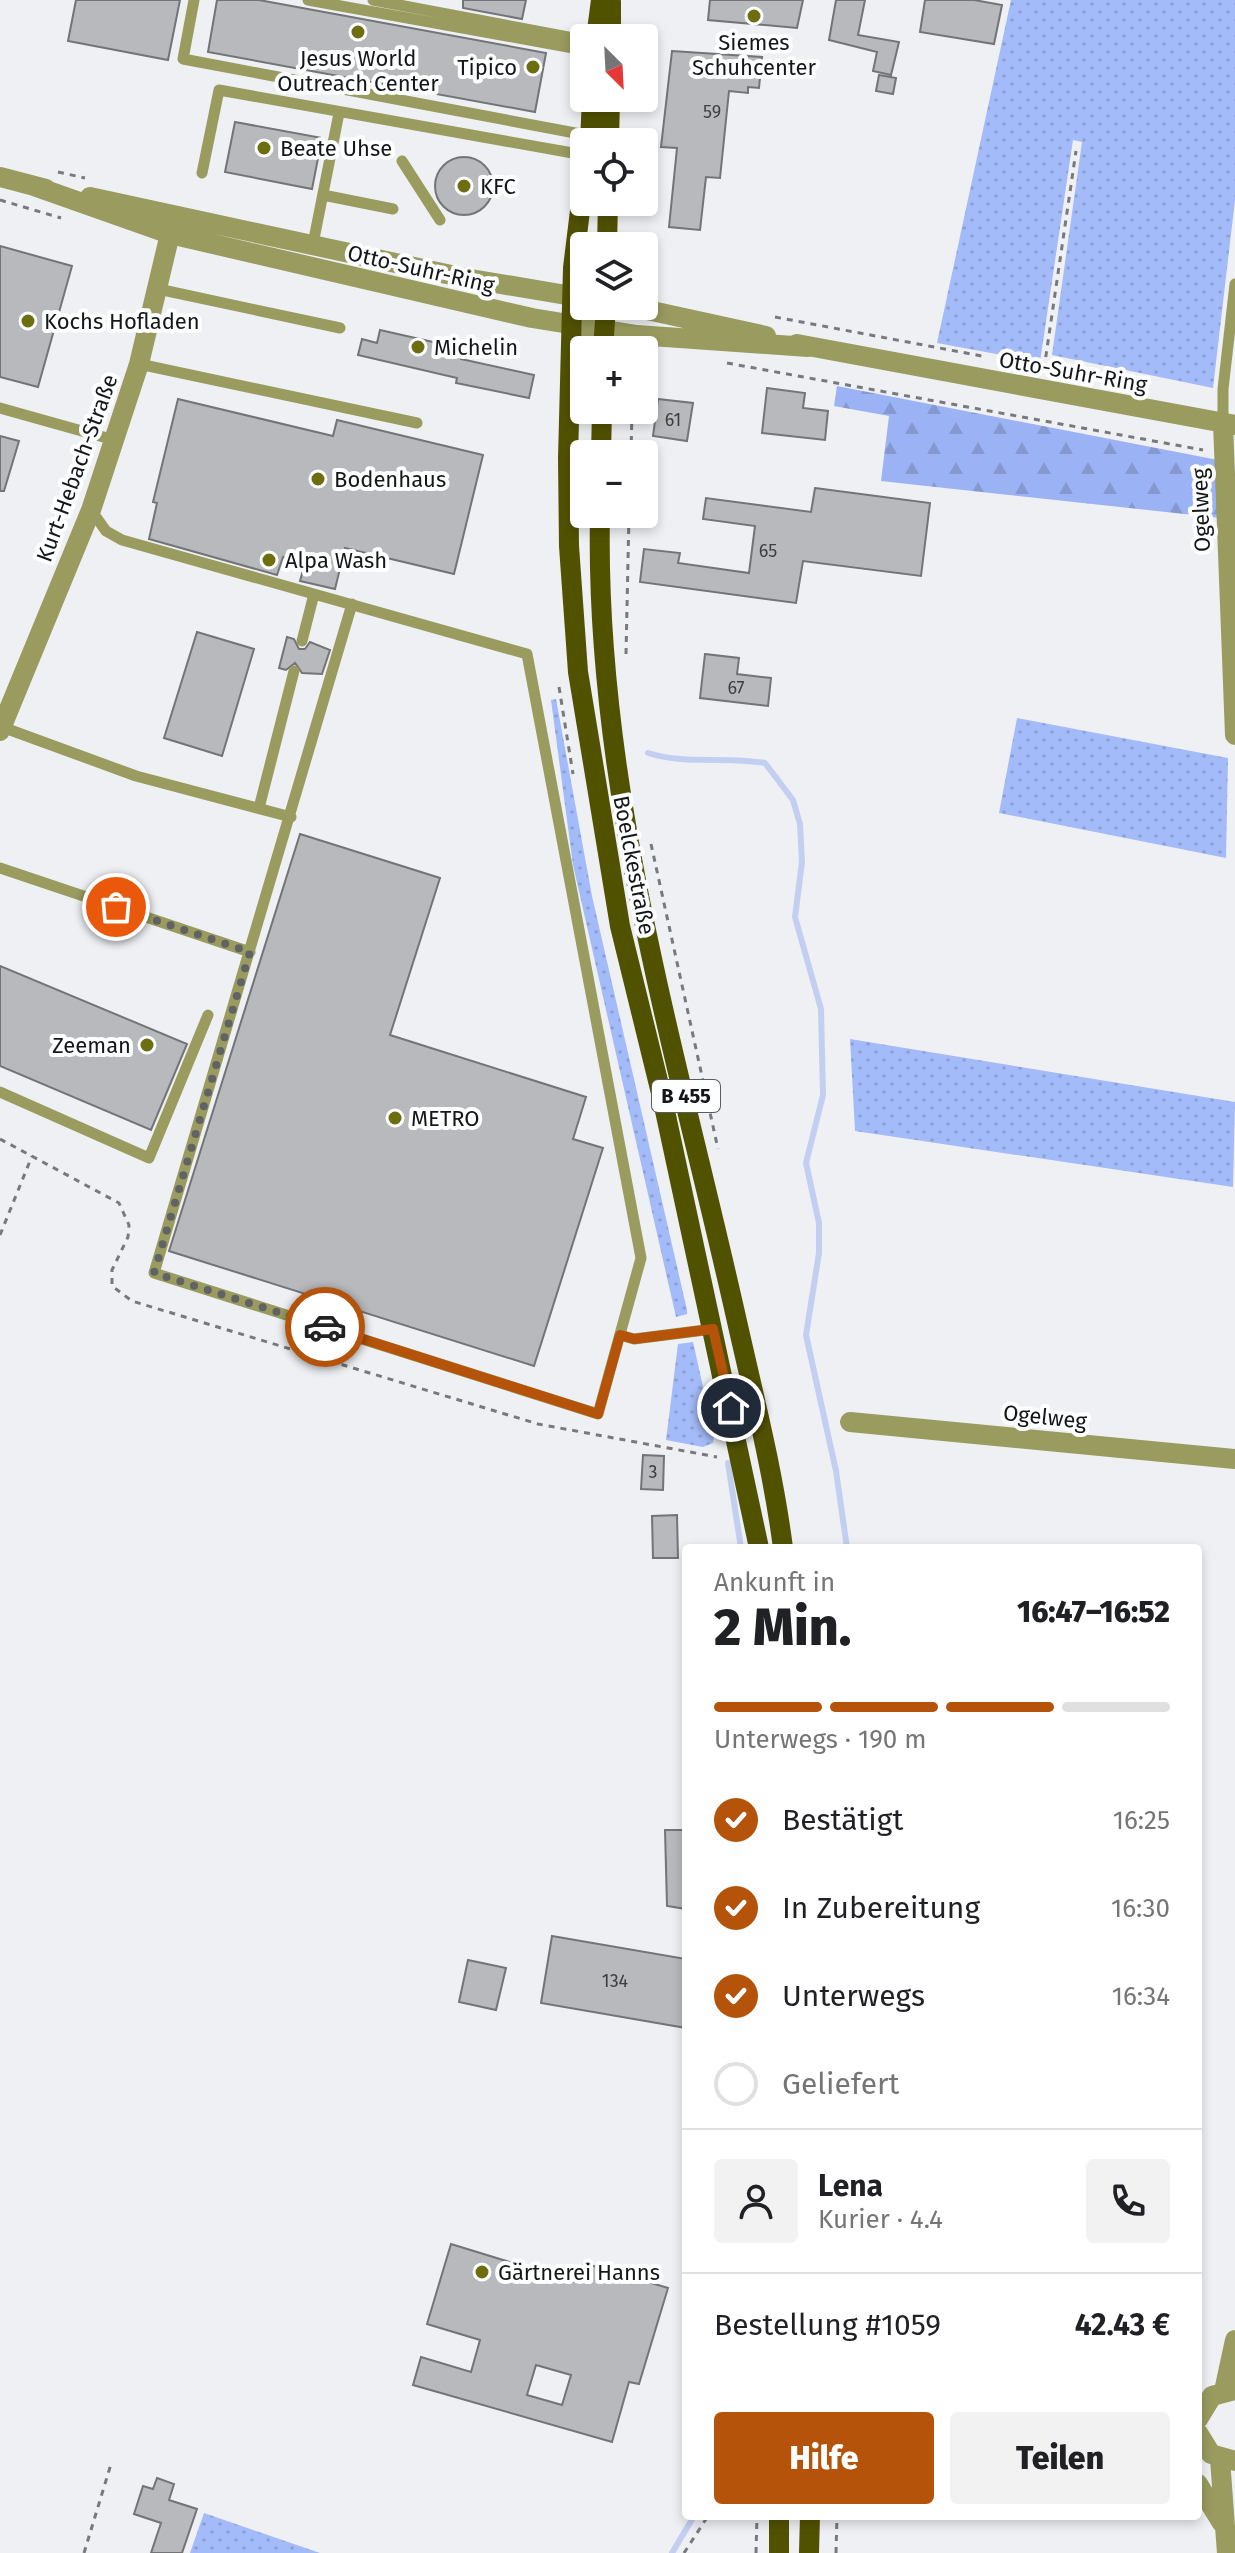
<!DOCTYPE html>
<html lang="de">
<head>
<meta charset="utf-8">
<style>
	:root { --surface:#fff; --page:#f2f2f2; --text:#202124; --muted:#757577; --line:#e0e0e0; --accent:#b45309 }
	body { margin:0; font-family:"Fira Sans",sans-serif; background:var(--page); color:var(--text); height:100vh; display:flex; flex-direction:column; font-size:30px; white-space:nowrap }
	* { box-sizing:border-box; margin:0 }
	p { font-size:26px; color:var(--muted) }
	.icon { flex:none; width:44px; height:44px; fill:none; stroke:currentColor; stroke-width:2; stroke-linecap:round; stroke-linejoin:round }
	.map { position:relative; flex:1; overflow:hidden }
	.details { position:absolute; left:682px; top:1544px; width:520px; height:976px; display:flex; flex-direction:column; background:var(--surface); border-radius:8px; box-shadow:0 4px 12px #0003 }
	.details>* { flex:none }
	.needle { width:52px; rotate:156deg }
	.buttons { position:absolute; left:570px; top:24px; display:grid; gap:16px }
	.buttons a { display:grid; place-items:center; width:88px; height:88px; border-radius:8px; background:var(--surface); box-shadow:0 4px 12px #0003; font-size:40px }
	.pin { position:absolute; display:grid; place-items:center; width:68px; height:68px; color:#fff; margin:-34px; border:4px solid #fff; border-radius:50%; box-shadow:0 2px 8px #0007 }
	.courier { position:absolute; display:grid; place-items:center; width:80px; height:80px; margin:-40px; border:6px solid #b45309; border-radius:50%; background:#fff; color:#222; box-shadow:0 2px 10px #0007 }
	.summary em { font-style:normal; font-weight:800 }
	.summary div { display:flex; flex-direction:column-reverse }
	.summary { display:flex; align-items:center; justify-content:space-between; height:136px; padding:0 32px }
	h1 { font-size:52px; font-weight:800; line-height:60px }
	.bar { display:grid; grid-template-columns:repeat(4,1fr); gap:12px 8px; align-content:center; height:96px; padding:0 32px }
	.bar i { height:10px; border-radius:6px; background:var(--line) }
	.bar .active { background:var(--accent) }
	.bar p { grid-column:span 4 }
	.line { display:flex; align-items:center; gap:20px; padding:0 32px; border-top:2px solid var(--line) }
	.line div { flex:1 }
	.round { display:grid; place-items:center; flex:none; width:84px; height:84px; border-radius:8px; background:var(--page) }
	ol { padding:0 32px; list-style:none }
	li { display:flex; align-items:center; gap:24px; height:88px }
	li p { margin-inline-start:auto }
	li .icon { padding:8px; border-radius:50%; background:var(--accent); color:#fff; stroke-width:4 }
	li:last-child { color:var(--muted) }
	li i { width:44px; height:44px; border:4px solid var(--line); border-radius:50% }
	.action { display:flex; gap:16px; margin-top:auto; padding:16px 32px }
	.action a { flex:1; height:92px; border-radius:8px; background:var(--accent); color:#fff; font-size:32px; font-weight:800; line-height:92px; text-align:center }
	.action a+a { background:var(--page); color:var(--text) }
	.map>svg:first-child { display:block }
</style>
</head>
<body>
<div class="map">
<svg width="1235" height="2553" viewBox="0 0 1235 2553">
	<defs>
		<pattern id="grass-dots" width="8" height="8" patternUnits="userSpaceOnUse" patternTransform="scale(2)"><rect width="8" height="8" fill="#a4bbf9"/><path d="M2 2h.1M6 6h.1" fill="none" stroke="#8ca0d5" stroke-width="1.8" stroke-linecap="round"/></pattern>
		<pattern id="forest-firs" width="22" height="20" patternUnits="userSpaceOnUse" patternTransform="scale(2)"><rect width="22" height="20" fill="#9bb3f4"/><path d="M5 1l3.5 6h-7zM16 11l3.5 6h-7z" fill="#8599d0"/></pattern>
	</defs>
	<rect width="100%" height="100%" fill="#eff0f4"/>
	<path fill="url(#grass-dots)" d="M1011,0H1235V200L1213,388L1052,355L1082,142L1073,140L1040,362L937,343Z
		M556,699L592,896L687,1310V1314L676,1317L573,865L551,700Z
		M1017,718L1228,758L1226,858L999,813Z
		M850,1039L1235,1102L1233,1187L855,1131Z
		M693,1342L714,1436L713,1443L703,1447L666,1440L678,1344Z
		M204,2513L320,2553H190Z"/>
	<path fill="url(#forest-firs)" d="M837,386L1218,460L1221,518L881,481L889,416L834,406Z"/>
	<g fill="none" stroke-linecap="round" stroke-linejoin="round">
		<path stroke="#c2cff1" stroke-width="6" d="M648,753C685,765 726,756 765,763L793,800L800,824L802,862L795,917L821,1009L823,1095L806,1163L819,1223V1253L806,1335L836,1471L847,1548
			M728,1463L741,1548
			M672,2553L694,2516"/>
	</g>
	<path fill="#b8b9bc" stroke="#737477" stroke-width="2" fill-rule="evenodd" d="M76,0H180L168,60L68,41Z
		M217,0H259L546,53L535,112L208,52Z
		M463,0H526L522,19L463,8Z
		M710,0H803L797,28L708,20Z
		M836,0H865L858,35L899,42L891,75L873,71L877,52L829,40Z
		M925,0H974L1002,5L994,44L920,32Z
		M672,51L762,57L759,88L748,87V93L729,91L720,178L706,177L700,230L669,227L677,148L661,147Z
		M879,75L896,78L893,94L876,91Z
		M235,122L322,138L312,189L225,172Z
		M435 186a29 29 0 1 1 58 0a29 29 0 1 1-58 0Z
		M0,246L72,266L38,387L0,377Z
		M380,330L464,349L461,359L534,375L529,398L456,383L457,378L358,355L362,339L377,343Z
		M767,388L805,393L803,408L828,411L825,440L762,433Z
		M178,399L333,436L337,420L483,455L454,574L345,548L335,589L300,581L305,563L283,557L277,575L149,539L157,503L153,502Z
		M658,399L693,403L687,441L653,436Z
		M0,436L19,441L4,491H0Z
		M815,488L930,503L921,576L803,561L796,603L640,582L644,549L680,553L678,563L749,573L755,526L703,519L706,498L811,512Z
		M197,632L254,649L222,756L164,738Z
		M287,637L294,639L299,649H305L310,642L330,650L322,674L302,673L295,663L286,670L279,668Z
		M705,654L739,658L737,674L771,678L768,706L700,698Z
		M300,834L440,878L390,1035L586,1097L573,1139L603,1148L534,1366L169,1251Z
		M0,966L187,1044L151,1130L0,1066Z
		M643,1455L664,1456L663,1490L641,1489Z
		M677,1515L678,1558H653L652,1516Z
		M665,1830H686V1909L667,1906Z
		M552,1936L686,1959V2028L541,2003Z
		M468,1960L506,1968L496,2010L459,2002Z
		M451,2244L578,2283L584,2263L668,2288L639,2384L629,2382L612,2442L413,2385L421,2357L471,2372L480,2340L427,2324ZM536,2365L571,2375L562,2405L527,2395Z
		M157,2478L174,2484L169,2500L197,2509L182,2553H151L161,2523L134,2514L143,2486L153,2489Z"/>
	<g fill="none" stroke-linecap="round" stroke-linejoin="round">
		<path stroke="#78797c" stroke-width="3" stroke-dasharray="6 6" stroke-linecap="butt" d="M575,88L576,64
			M58,172L85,178
			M0,200L61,218
			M775,317L987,357
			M727,363L1203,450
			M1044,369L1076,151
			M631,454L632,410
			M626,654L629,514
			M559,687L573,774
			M651,844L718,1149
			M0,1139L119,1203L129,1225L128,1237L112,1270V1286L132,1301L538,1424L717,1457
			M0,1235L32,1156
			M84,2553L111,2464
			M684,2553L708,2516
			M756,2553L757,2516
			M836,2553L837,2516"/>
		<path stroke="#999b5f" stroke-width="11" d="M194,0L183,59L591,136
			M308,0L584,50
			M373,0L584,40
			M402,161L440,220
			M202,173L219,90L584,155
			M323,195L393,209
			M312,249L339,113
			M158,289L340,328
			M139,364L417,423
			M0,408L114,440
			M1223,423V389L1235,284
			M91,510L106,531L122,540L527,654L641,1258L598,1414L154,1273L352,604
			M302,641L314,594
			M2,727L136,776L291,817
			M259,808L294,671
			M0,868L250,952
			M0,1092L149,1158L208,1015
			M620,1335L634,1339L713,1329"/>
		<path stroke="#999b5f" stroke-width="20" d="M1223,423L1235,735
			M0,731L91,510L139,364L174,217
			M850,1422L1235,1459
			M1224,2391L1235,2340
			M1198,2419L1212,2396L1235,2390
			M1198,2433L1211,2454L1235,2461
			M1220,2459L1227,2553
			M1198,2484L1222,2523"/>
		<path stroke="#999b5f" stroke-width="20" d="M0,177L46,189
			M34,186L170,234L532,318L637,335L808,347
			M90,197L465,278L584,298
			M629,306L766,336
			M797,344L1235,425"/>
		<path stroke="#515200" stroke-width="20" d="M596,38L601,0
			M611,38V2
			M590,142L592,98
			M609,142L610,98
			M584,178L573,268L568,458L569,546L578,672L620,926L662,1097L759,1548
			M607,246L608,202
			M603,350L606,306
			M601,454L602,410
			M600,514C594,786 677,1054 736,1317C753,1393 773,1470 783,1548
			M779,2553V2516
			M809,2553L810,2516"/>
	</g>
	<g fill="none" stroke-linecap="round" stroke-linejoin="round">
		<path stroke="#616264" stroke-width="8" stroke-dasharray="0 14.4" d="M116,907L250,952L154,1273L325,1327"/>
		<path stroke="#b45309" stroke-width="10" d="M325,1327L598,1414L620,1335L634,1339L713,1329L731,1408"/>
	</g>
	<g fill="#6d6e10" stroke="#fdfeff" stroke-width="3">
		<circle cx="754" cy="16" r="8"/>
		<circle cx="358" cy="32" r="8"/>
		<circle cx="533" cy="67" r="8"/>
		<circle cx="264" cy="148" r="8"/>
		<circle cx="464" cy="186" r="8"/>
		<circle cx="28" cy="321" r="8"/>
		<circle cx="418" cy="347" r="8"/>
		<circle cx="318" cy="479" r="8"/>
		<circle cx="269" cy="560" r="8"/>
		<circle cx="147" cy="1045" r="8"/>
		<circle cx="395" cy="1118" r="8"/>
		<circle cx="482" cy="2272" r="8"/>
	</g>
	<g text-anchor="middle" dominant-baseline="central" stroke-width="8" stroke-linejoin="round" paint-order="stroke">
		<g font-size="18" fill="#3e3f40">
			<text x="712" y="112">59</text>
			<text x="673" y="420">61</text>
			<text x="768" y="551">65</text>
			<text x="736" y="688">67</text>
			<text x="653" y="1472">3</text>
			<text x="615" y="1981">134</text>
		</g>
		<rect fill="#fdfeff" stroke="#5b5c5d" stroke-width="2" x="652" y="1080" width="68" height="32" rx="6"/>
		<g font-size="20" font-weight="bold" fill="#151617">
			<text x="686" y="1096">B 455</text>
		</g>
		<g font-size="22" fill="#151617" stroke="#fdfeff" text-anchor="start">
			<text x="754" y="42" text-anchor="middle">Siemes<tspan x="754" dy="25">Schuhcenter</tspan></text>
			<text x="358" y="58" text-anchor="middle">Jesus World<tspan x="358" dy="25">Outreach Center</tspan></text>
			<text x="517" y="67" text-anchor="end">Tipico</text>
			<text x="280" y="148">Beate Uhse</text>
			<text x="480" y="186">KFC</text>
			<text x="44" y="321">Kochs Hofladen</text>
			<text x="434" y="347">Michelin</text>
			<text x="334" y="479">Bodenhaus</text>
			<text x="285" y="560">Alpa Wash</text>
			<text x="131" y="1045" text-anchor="end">Zeeman</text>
			<text x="411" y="1118">METRO</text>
			<text x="498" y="2272">Gärtnerei Hanns</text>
		</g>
		<g font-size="22" fill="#151617" stroke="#fdfeff">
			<text transform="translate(421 269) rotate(13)">Otto-Suhr-Ring</text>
			<text transform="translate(1073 372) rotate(10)">Otto-Suhr-Ring</text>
			<text transform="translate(77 468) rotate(-70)">Kurt-Hebach-Straße</text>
			<text transform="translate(1201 510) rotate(-92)">Ogelweg</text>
			<text transform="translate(634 865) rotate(79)">Boelckestraße</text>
			<text transform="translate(1045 1417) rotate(6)">Ogelweg</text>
		</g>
	</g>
</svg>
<div class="buttons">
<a><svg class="needle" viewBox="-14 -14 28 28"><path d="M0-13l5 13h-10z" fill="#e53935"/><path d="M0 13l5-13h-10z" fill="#757577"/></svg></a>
<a><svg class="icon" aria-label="locate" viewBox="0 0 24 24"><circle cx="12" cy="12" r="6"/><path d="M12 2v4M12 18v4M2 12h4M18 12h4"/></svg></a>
<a><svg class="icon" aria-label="layers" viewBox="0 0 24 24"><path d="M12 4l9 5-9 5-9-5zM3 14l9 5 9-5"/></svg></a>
<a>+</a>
<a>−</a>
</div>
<div class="pin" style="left:116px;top:907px;background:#ea580c"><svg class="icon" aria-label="bag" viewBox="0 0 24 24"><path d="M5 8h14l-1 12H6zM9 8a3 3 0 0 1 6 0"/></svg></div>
<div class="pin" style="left:731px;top:1408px;background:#1f2937"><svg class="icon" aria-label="home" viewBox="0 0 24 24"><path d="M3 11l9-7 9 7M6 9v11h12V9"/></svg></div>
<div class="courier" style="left:325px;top:1327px"><svg class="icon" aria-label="car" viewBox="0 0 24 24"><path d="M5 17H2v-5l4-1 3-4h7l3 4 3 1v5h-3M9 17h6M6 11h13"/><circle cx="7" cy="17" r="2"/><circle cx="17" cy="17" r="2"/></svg></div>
<section class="details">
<div class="summary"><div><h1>2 Min.</h1><p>Ankunft in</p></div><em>16:47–16:52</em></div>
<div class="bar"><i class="active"></i><i class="active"></i><i class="active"></i><i></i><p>Unterwegs · 190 m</p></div>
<ol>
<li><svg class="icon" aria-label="check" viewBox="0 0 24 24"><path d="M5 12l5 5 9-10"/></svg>Bestätigt<p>16:25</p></li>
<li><svg class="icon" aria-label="check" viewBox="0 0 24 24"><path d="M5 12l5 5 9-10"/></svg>In Zubereitung<p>16:30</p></li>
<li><svg class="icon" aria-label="check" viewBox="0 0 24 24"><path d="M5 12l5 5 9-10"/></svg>Unterwegs<p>16:34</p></li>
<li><i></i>Geliefert</li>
</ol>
<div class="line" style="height:144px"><a class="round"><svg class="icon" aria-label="person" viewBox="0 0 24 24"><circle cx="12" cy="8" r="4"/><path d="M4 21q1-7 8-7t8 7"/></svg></a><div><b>Lena</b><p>Kurier · 4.4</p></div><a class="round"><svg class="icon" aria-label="phone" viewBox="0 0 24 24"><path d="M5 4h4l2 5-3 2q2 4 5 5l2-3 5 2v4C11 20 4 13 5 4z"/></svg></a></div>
<div class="line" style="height:104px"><div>Bestellung #1059</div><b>42.43 €</b></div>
<div class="action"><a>Hilfe</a><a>Teilen</a></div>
</section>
</div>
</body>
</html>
